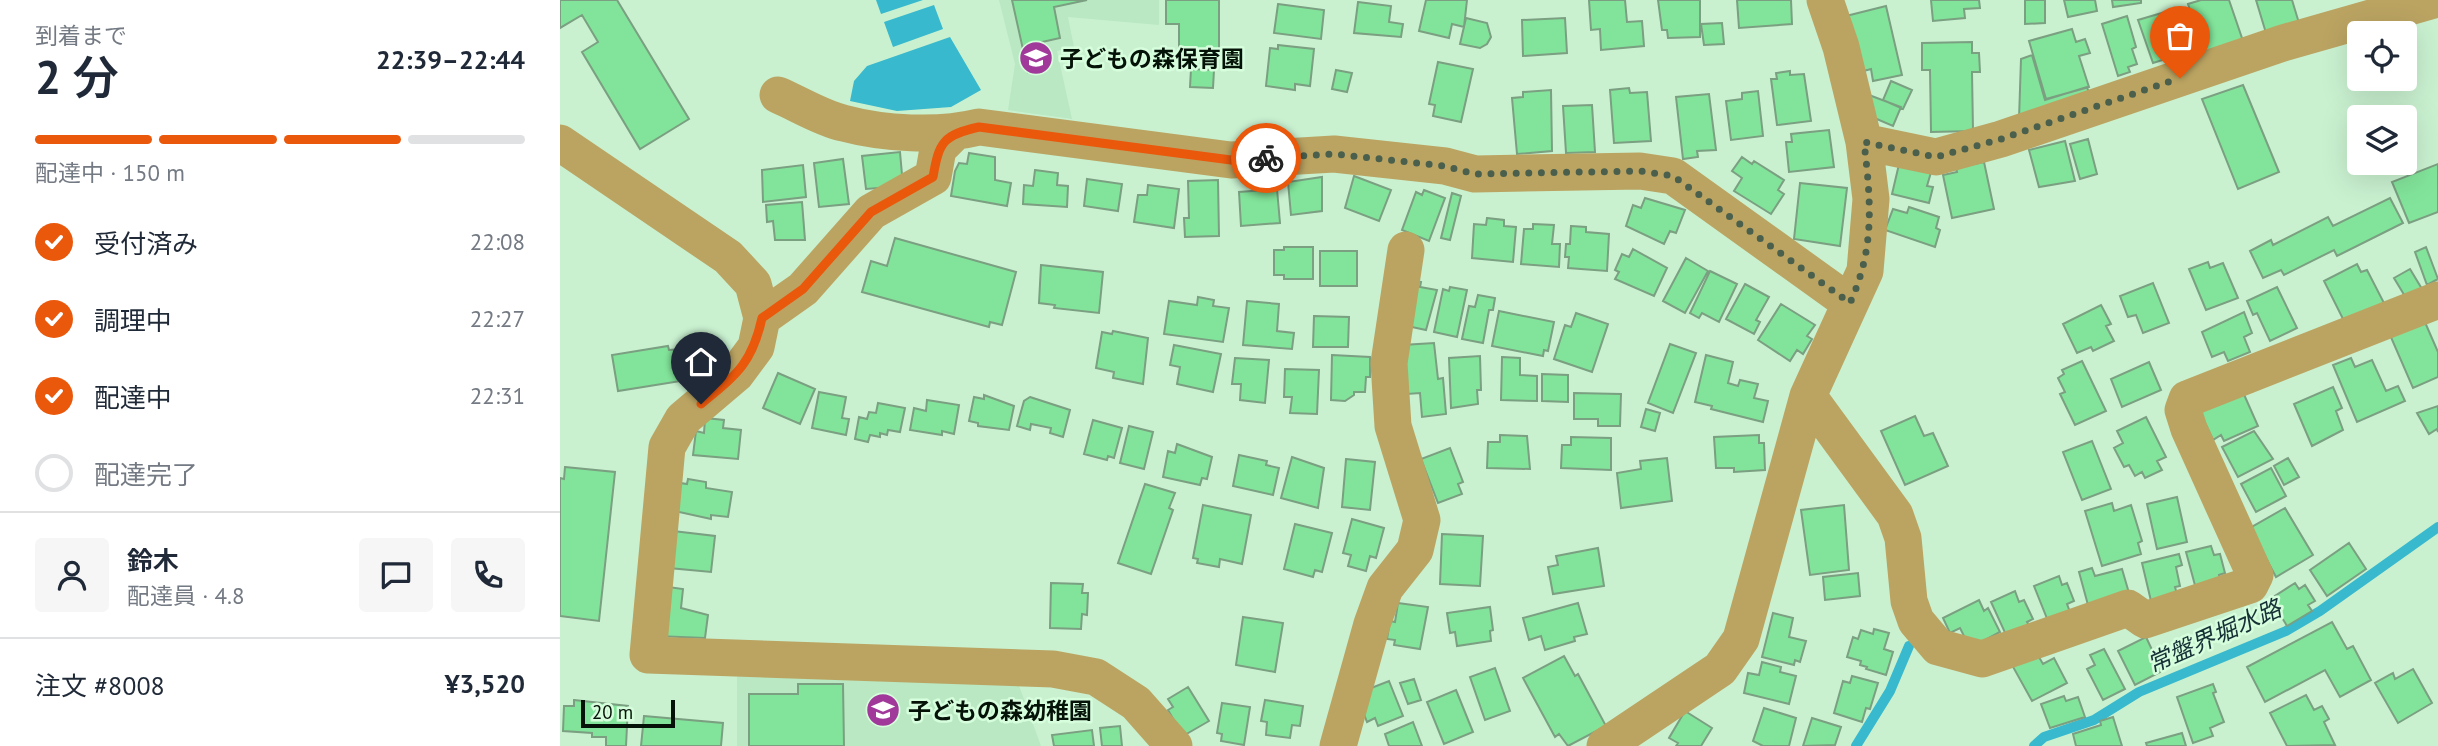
<!DOCTYPE html>
<html lang="ja">
<head>
<meta charset="utf-8">
<style>
	:root { --surface:#fff; --page:#f6f6f7; --text:#1f2937; --muted:#747a83; --line:#e0e1e3; --accent:#ea580c }
	body { margin:0; font-family:"PT Sans","Noto Sans JP",sans-serif; background:var(--page); color:var(--text); height:100vh; display:flex; flex-direction:column; font-size:26px; white-space:nowrap }
	* { box-sizing:border-box; margin:0 }
	p { font-size:23px; color:var(--muted) }
	.icon { flex:none; width:38px; height:38px; fill:none; stroke:currentColor; stroke-width:2; stroke-linecap:round; stroke-linejoin:round }
	.map { position:relative; flex:1; overflow:hidden }
	.side { display:flex; flex-direction:column; background:var(--surface); width:560px }
	.side>* { flex:none }
	.buttons { position:absolute; left:1787px; top:21px; display:grid; gap:14px }
	.buttons a { display:grid; place-items:center; width:70px; height:70px; border-radius:7px; background:var(--surface); box-shadow:0 7px 28px #0002; font-size:35px }
	.scale { position:absolute; left:21px; bottom:18px; width:94px; box-sizing:border-box; padding-left:7px; border:4px solid #051207; border-top:0; font-size:19px; line-height:24px; white-space:nowrap; color:#051207; -webkit-text-stroke:5px #d6fedd; paint-order:stroke }
	.pin { position:absolute; display:grid; place-items:center; width:60px; height:60px; color:#fff; margin:-72px -30px; border-radius:50% 50% 50% 0; rotate:-45deg; box-shadow:0 0 7px #0007 }
	.pin .icon { rotate:45deg }
	.courier { position:absolute; display:grid; place-items:center; width:70px; height:70px; margin:-35px; border:5px solid #ea580c; border-radius:50%; background:#fff; color:#222; box-shadow:0 2px 9px #0007 }
	.overview em { font-style:normal; font-weight:600 }
	.overview div { display:flex; flex-direction:column-reverse }
	.overview { display:flex; align-items:center; justify-content:space-between; height:119px; padding:0 35px }
	h1 { font-size:46px; font-weight:600; line-height:52px }
	.bar { display:grid; grid-template-columns:repeat(4,1fr); gap:10px 7px; align-content:center; height:84px; padding:0 35px }
	.bar i { height:9px; border-radius:5px; background:var(--line) }
	.bar .current { background:var(--accent) }
	.bar p { grid-column:span 4 }
	.line { display:flex; align-items:center; gap:18px; padding:0 35px; border-top:2px solid var(--line) }
	.line div { flex:1 }
	.round { display:grid; place-items:center; flex:none; width:74px; height:74px; border-radius:7px; background:var(--page) }
	ol { padding:0 35px; list-style:none }
	li { display:flex; align-items:center; gap:21px; height:77px }
	li p { margin-inline-start:auto }
	li .icon { padding:7px; border-radius:50%; background:var(--accent); color:#fff; stroke-width:4 }
	li:last-child { color:var(--muted) }
	li i { width:38px; height:38px; border:4px solid var(--line); border-radius:50% }
	main { display:flex; flex:1; min-height:0 }
	.map>svg:first-child { display:block }
</style>
</head>
<body>
<main>
<section class="side">
<div class="overview"><div><h1>2 分</h1><p>到着まで</p></div><em>22:39–22:44</em></div>
<div class="bar"><i class="current"></i><i class="current"></i><i class="current"></i><i></i><p>配達中 · 150 m</p></div>
<ol>
<li><svg class="icon" aria-label="check" viewBox="0 0 24 24"><path d="M5 12l5 5 9-10"/></svg>受付済み<p>22:08</p></li>
<li><svg class="icon" aria-label="check" viewBox="0 0 24 24"><path d="M5 12l5 5 9-10"/></svg>調理中<p>22:27</p></li>
<li><svg class="icon" aria-label="check" viewBox="0 0 24 24"><path d="M5 12l5 5 9-10"/></svg>配達中<p>22:31</p></li>
<li><i></i>配達完了</li>
</ol>
<div class="line" style="height:126px"><a class="round"><svg class="icon" aria-label="person" viewBox="0 0 24 24"><circle cx="12" cy="8" r="4"/><path d="M4 21q1-7 8-7t8 7"/></svg></a><div><b>鈴木</b><p>配達員 · 4.8</p></div><a class="round"><svg class="icon" aria-label="chat" viewBox="0 0 24 24"><path d="M4 5h16v11H9l-5 4z"/></svg></a><a class="round"><svg class="icon" aria-label="phone" viewBox="0 0 24 24"><path d="M5 4h4l2 5-3 2q2 4 5 5l2-3 5 2v4C11 20 4 13 5 4z"/></svg></a></div>
<div class="line" style="height:91px"><div>注文 #8008</div><b>¥3,520</b></div>
</section>
<div class="map">
<svg width="1878" height="746" viewBox="0 0 1878 746">
	<rect width="100%" height="100%" fill="#c9f1d0"/>
	<path fill="#b9e8c2" d="M439,0H599V25L508,17L514,47L497,51L512,119L448,110L455,64Z
		M177,672L458,683L481,746H177Z"/>
	<path fill="#38b9cd" d="M316,0H363L321,14Z
		M374,5L383,29L333,47L324,22Z
		M390,37L421,90L391,107L337,111L290,101L294,81L307,66Z"/>
	<g fill="none" stroke-linecap="round" stroke-linejoin="round">
		<path stroke="#38b9cd" stroke-width="10" d="M1296,746L1330,691L1349,646
			M1474,746L1484,737L1534,720L1579,692L1726,631L1760,611L1878,527"/>
	</g>
	<path fill="#82e49a" stroke="#7a9f81" stroke-width="2" d="M0,0H57L129,119L80,149L22,52L38,42L22,15L0,28Z
		M452,0H527L494,7L500,38L482,42L488,68L468,72Z
		M606,0H659V57H619V24H606Z
		M866,0H907L904,27L892,24L889,38L859,31Z
		M1029,0H1065L1067,22L1082,21L1084,46L1041,50L1040,29L1031,30Z
		M1098,0H1140V37L1108,38L1107,30H1102Z
		M1177,0H1231L1232,24L1179,28Z
		M1371,0H1419L1420,8L1404,9L1405,18L1373,21Z
		M1465,0H1485V23L1465,24Z
		M1504,0H1535L1537,11L1508,17Z
		M1552,0H1581V3L1553,7Z
		M1641,0H1669L1684,44L1646,57L1628,4Z
		M1696,0H1732L1739,23L1706,33Z
		M798,2L831,6L829,22L843,24L841,37L794,33Z
		M718,4L764,10L761,39L714,33Z
		M1326,6L1342,75L1313,81L1311,69L1300,72L1286,16Z
		M1605,12L1616,45L1608,47L1612,57L1593,63L1578,20Z
		M1567,16L1576,47L1572,49L1577,64L1568,67L1570,72L1558,76L1542,24Z
		M906,18L927,23L931,37L927,44L920,48L900,44Z
		M1005,18L1007,53L963,56L962,20Z
		M1162,23L1164,44L1144,45L1141,24Z
		M1512,29L1516,42L1525,39L1530,53L1519,56L1529,87L1486,99L1469,41Z
		M1412,42V53H1419L1420,72H1412L1413,131L1371,132L1370,70H1362V43Z
		M718,45L754,49L750,86L735,84V90L706,86L710,48L718,49Z
		M1472,55L1485,100L1527,87L1530,96L1459,119L1461,59Z
		M878,62L913,69L901,122L873,116L875,105L869,104Z
		M631,69L654,70L653,88L630,87Z
		M776,70L792,73L787,92L772,89Z
		M1230,71V75L1244,74L1251,121L1217,125L1211,79H1217L1216,73Z
		M1331,81L1352,90L1343,109L1323,100Z
		M1683,85L1719,172L1678,189L1642,99Z
		M1069,88L1070,93L1087,92L1091,141L1054,143L1050,90Z
		M991,90L992,151L957,154L952,98L963,97V92Z
		M1198,91L1203,136L1171,140L1166,101L1182,99V93Z
		M1149,94L1156,150L1137,151L1138,157L1123,159L1116,97Z
		M1309,95L1341,107L1333,126L1312,117Z
		M1032,105L1035,152L1006,153L1003,106Z
		M1269,130L1274,167L1229,172L1226,142H1232L1231,134Z
		M1528,139L1537,174L1520,179L1510,144Z
		M1505,141L1515,181L1479,187L1469,150Z
		M340,152L343,186L306,189L302,156Z
		M409,153L435,157V180L451,183L447,206L391,196L395,171L399,163L407,164Z
		M1182,157L1192,164L1194,161L1224,180L1218,190L1224,194L1211,214L1174,191L1182,178L1172,171Z
		M283,159L289,204L259,207L254,163Z
		M1340,160L1372,169L1367,186L1373,187L1369,203L1332,194Z
		M1424,162L1434,209L1392,218L1383,175L1397,172L1396,168Z
		M1878,164V212L1849,223L1832,182Z
		M243,165L246,197L203,202L202,170Z
		M475,170L498,173L497,185L508,186L507,207L463,204L464,185L473,186Z
		M794,176L831,190L819,221L785,208Z
		M762,177V211L731,215L728,182Z
		M527,179L562,184L558,211L524,206Z
		M658,180L659,236L625,237L624,218H629L628,181Z
		M1240,183L1287,188L1280,246L1234,239Z
		M588,185L619,189L614,228L574,222L578,195H587Z
		M717,189L720,223L681,226L679,192Z
		M864,190L885,198L869,241L842,230L856,192L862,195Z
		M892,193L901,196L890,240L881,238Z
		M1085,198L1125,210L1116,233L1110,231L1104,244L1066,226L1073,205L1081,208Z
		M1830,198L1843,223L1777,256L1774,250L1724,275L1721,270L1703,278L1690,251L1711,240L1713,245L1768,217L1773,226Z
		M242,202L245,240H215L213,221L207,222L206,205Z
		M1349,207L1379,217L1376,228L1380,230L1375,247L1325,230L1333,209L1347,213Z
		M927,218L944,220V226L956,227L953,262L912,258L914,224L926,225Z
		M973,224L994,225L992,244H1000L999,267L961,264L964,229H973Z
		M1011,226L1026,227V232L1049,234L1047,271L1008,268L1009,257H1005L1006,244H1010Z
		M335,238L456,272L442,325L430,322L429,327L302,292L311,261L327,266Z
		M724,247H753V279H724V275H714V250H724Z
		M1866,247L1878,279L1867,285L1855,252Z
		M1073,249L1107,268L1094,296L1055,279L1059,272L1055,270L1062,254L1069,257Z
		M760,251H797V286H760Z
		M1126,258L1148,271L1125,313L1103,301Z
		M1648,262L1650,268L1663,263L1678,298L1646,310L1629,269Z
		M1797,264L1801,272L1807,270L1824,303L1785,323L1764,281Z
		M481,265L543,272L539,313L494,308L495,305L479,303Z
		M1850,269L1862,289L1846,298L1834,278Z
		M1150,271L1177,284L1159,322L1142,313L1139,318L1130,313Z
		M851,280L861,282L860,287L877,290L866,330L847,326Z
		M1593,283L1609,323L1583,333L1576,315L1568,317L1560,296Z
		M1185,284L1209,297L1196,320L1200,322L1194,334L1166,319Z
		M890,287L907,290L897,337L874,332L883,289L889,291Z
		M1717,287L1737,328L1710,341L1697,313L1693,315L1687,301Z
		M918,295L935,298L933,310H929L923,343L902,339L909,306L915,307Z
		M638,297L654,300L653,306L669,308L663,342L604,334L609,301L637,305Z
		M687,301L719,304L717,331L734,333L732,349L683,345Z
		M1221,304L1255,325L1247,336L1252,339L1243,354L1237,350L1230,361L1198,340Z
		M1541,305L1551,324L1546,326L1554,341L1533,351L1531,347L1517,353L1503,324Z
		M939,311L994,322L988,351L984,350L983,356L932,346Z
		M1684,312L1692,333L1684,337L1690,352L1668,361L1664,352L1652,357L1642,332Z
		M1016,313L1048,324L1032,372L994,359L1005,325L1011,327Z
		M754,316L789,317L788,347H753Z
		M1864,320L1878,352V377L1853,388L1830,335Z
		M553,331L588,338L583,384L553,378L554,372L536,368L542,332L552,334Z
		M874,343L878,379L883,378L886,414L862,417L860,393L847,394L842,345Z
		M1110,344L1136,353L1113,413L1088,403Z
		M614,345L661,354L653,392L617,384L620,367L610,365Z
		M108,346L109,350L120,349L127,380L58,391L52,355Z
		M772,355L810,357V377H806L805,392H794V395L785,401L771,400Z
		M1146,355L1173,362L1168,383L1178,386L1180,380L1198,384L1194,398L1208,401L1203,422L1151,409L1152,406L1135,402Z
		M920,356L921,390H917L918,404L891,408L889,358Z
		M942,357L960,358V375L977,376V401L941,400Z
		M675,358L709,360L705,403L680,400L681,384H672Z
		M1791,358L1795,367L1812,360L1826,391L1838,386L1845,401L1797,422L1773,365Z
		M1522,361L1546,411L1515,425L1500,394L1505,392L1498,378L1504,374L1502,370Z
		M1589,362L1601,390L1562,407L1551,379Z
		M725,369L759,370L757,414L730,413L732,397H724Z
		M218,373L255,389L240,424L203,408Z
		M982,374L1008,375V402L982,401Z
		M1773,387L1782,408L1776,411L1783,430L1752,446L1734,404Z
		M1682,390L1698,426L1664,441L1661,435L1653,440L1639,410Z
		M259,392L286,397L282,418L289,419L286,435L252,428Z
		M1014,393L1061,394L1060,426H1038V419H1014Z
		M424,395L454,406L449,430L418,426V423L409,421L414,397L424,399Z
		M470,397L510,410L503,437L490,433L491,428L471,424L470,430L457,426L464,401Z
		M367,400L399,405L394,434L382,431V435L350,430L354,408L366,411Z
		M318,403L345,408L340,432L328,430L327,435L320,433V437L310,435L308,442L295,439L299,417L307,419L309,412L316,413Z
		M1878,406V432L1877,429L1869,434L1857,413Z
		M1086,409L1100,413L1095,431L1081,427Z
		M1355,416L1364,436L1373,433L1388,466L1345,485L1321,431Z
		M1586,417L1606,457L1597,461L1602,470L1585,478L1582,472L1575,476L1569,465L1564,467L1554,448L1563,443L1557,431Z
		M145,418L164,420L163,428L181,430L178,459L133,455L136,431L144,433Z
		M533,420L562,428L554,458L548,456L547,460L524,454Z
		M569,426L593,432L584,469L560,463Z
		M1694,431L1713,459L1678,477L1662,447Z
		M940,435L967,436L970,469L927,468L928,442H940Z
		M1199,435V443H1204L1205,470L1174,472V468H1156L1154,437Z
		M1011,437L1051,438V470L1001,468L1002,445H1011Z
		M1532,441L1551,489L1522,500L1503,452Z
		M617,444L652,457L647,479L642,478L640,485L603,477L608,451L615,453Z
		M890,448L903,482L898,484L902,494L878,503L861,459Z
		M679,455L707,461L706,465L719,468L713,495L673,486Z
		M732,457L764,468L758,508L721,498Z
		M1107,458L1112,501L1061,508L1057,473L1081,469L1080,461Z
		M1728,458L1739,477L1724,485L1714,466Z
		M786,459L815,462L810,510L782,507Z
		M5,467L55,472L39,621L0,616V478L4,479Z
		M1711,468L1726,496L1696,512L1681,484Z
		M128,479L146,482V488L172,492L168,517L151,515V519L110,510L114,482L127,484Z
		M585,484L615,493L609,508L613,510L591,574L558,563Z
		M1617,497L1627,542L1597,549L1587,504Z
		M1552,503L1554,511L1571,505L1582,541L1578,543L1581,554L1542,566L1525,511Z
		M643,505L691,515L682,564L660,559L659,567L637,563L638,559L633,558Z
		M1284,505L1289,570L1250,575L1241,510Z
		M1725,508L1753,555L1716,577L1690,528Z
		M792,519L824,528L816,558L810,556L806,571L788,566L791,555L783,553Z
		M735,524L772,533L762,572L755,570L753,577L724,569Z
		M113,531L155,536L151,572L109,568Z
		M882,534L923,536L920,586L880,584Z
		M1789,543L1806,569L1767,596L1750,570Z
		M1651,546L1654,555L1660,554L1665,573L1659,575L1661,583L1636,589L1626,552Z
		M1038,548L1044,586L993,594L988,567L998,565L996,556Z
		M1619,554L1622,565L1616,567L1620,586L1615,587L1617,594L1591,601L1582,563Z
		M1532,568L1535,576L1562,569L1569,593L1528,605L1519,572Z
		M1298,573L1300,596L1265,600L1263,577Z
		M1499,576L1502,585L1507,583L1514,601L1507,604L1510,612L1488,621L1474,586Z
		M491,583L523,584L522,593H528L527,615L522,614L521,629L490,628Z
		M1735,583L1739,589L1745,585L1755,601L1748,605L1752,611L1727,626L1721,616L1717,618L1707,601Z
		M101,586L123,589L121,608L148,615L145,638L96,636Z
		M1455,591L1459,602L1464,600L1473,619L1467,622L1470,627L1447,637L1431,602Z
		M1419,600L1424,611L1428,608L1440,632L1410,648L1400,628L1390,633L1383,618Z
		M838,603L868,607L860,649L834,645L835,640L827,639L830,621L835,622Z
		M1018,603L1027,634L1014,637L1015,641L985,650L981,636L969,640L963,618Z
		M930,607L933,630L930,631L931,641L897,646L895,632L890,633L887,613Z
		M1213,613L1233,618L1229,637L1246,641L1240,662L1235,660L1234,665L1202,657Z
		M683,617L723,623L715,672L676,665Z
		M1772,622L1787,649L1793,646L1811,680L1780,697L1765,670L1705,702L1687,667Z
		M1314,629L1329,633L1324,649L1333,652L1326,675L1306,669L1307,667L1300,665L1301,661L1287,657L1293,637L1298,639L1301,630L1313,634Z
		M1586,637L1602,671L1575,685L1558,651Z
		M1544,649L1565,689L1543,700L1527,669L1535,665L1530,655Z
		M1476,652L1483,664L1494,658L1507,683L1472,701L1452,665Z
		M1004,656L1015,676L1018,674L1046,726L1008,746L999,734L995,737L963,678Z
		M1202,662L1221,667L1220,672L1236,676L1229,704L1184,693L1188,673L1199,675Z
		M935,668L950,711L925,720L910,677Z
		M1853,669L1872,703L1838,723L1815,683L1833,673L1835,679Z
		M1292,676L1318,683L1310,709L1306,708L1302,722L1274,713L1283,681L1290,683Z
		M854,679L861,700L848,704L840,683Z
		M829,681L843,716L818,726L815,718L807,722L801,706V692Z
		M238,684H283L284,746H189V694H238Z
		M1653,684L1656,692L1653,693L1664,722L1650,728L1653,736L1633,743L1617,697Z
		M628,687L649,721L623,736L608,710L613,707L608,699Z
		M896,690L913,732L884,744L867,702Z
		M1746,695L1754,710L1762,706L1769,719L1764,722L1775,745L1727,746L1710,713Z
		M1504,696L1506,701L1518,697L1525,717L1490,728L1481,704Z
		M14,700L68,706L66,746H46V737H32V733L3,731L4,706H14Z
		M705,700L743,706L740,726L732,725L730,738L706,735L707,722L701,721Z
		M662,703L690,707L684,745L661,741L662,734L657,733Z
		M1204,708L1236,718L1229,746H1203L1193,741Z
		M1125,711L1152,728L1141,746H1116L1118,743L1109,738Z
		M84,716L163,723L161,746H81Z
		M1553,717L1562,746H1516L1513,734L1541,725L1540,721Z
		M1252,718L1281,727L1275,745L1243,746Z
		M853,722L862,746H829L825,734Z
		M560,726L562,746H542L540,728Z
		M532,730L534,746H494L492,735Z
		M1622,733L1626,746H1587L1586,743Z"/>
	<g fill="none" stroke-linecap="round" stroke-linejoin="round">
		<path stroke="#bba462" stroke-width="37" d="M218,95C239,104 261,118 283,123C324,134 378,137 419,127L671,160L774,154L885,166L915,174L1080,171L1113,176L1290,303
			M1304,142L1376,157L1441,139L1723,43L1874,0
			M0,143L168,257L193,284L202,318L196,347L176,374L123,419L107,447L88,655L493,669L536,677L576,703L614,746
			M202,318L243,289L311,212L373,177L378,149L394,133
			M1248,396L1335,515L1343,538L1349,601L1356,621L1378,647L1422,659L1568,608L1585,620L1690,585L1695,575L1629,429L1623,410L1627,399L1878,300
			M778,746L812,624L825,588L855,550L862,520L833,426L829,363L846,250
			M1045,746L1160,669L1181,639L1248,396L1305,271L1311,199L1304,142L1281,47L1265,0"/>
	</g>
	<g fill="none" stroke-linecap="round" stroke-linejoin="round">
		<path stroke="#4a604d" stroke-width="7" stroke-dasharray="0 12.6" d="M706,158L774,154L885,166L915,174L1080,171L1113,176L1290,303C1315,248 1311,202 1304,142L1376,157L1441,139L1620,78"/>
		<path stroke="#ea580c" stroke-width="9" d="M141,404C176,375 192,364 202,318L243,289L311,212L373,177C379,142 383,135 419,127L671,160L706,158"/>
	</g>
	<defs>
		<g id="school-disc" transform="scale(1.75)"><circle r="9.5" fill="#a1399b" stroke="#d6fedd"/><path d="M0-5L7-2L0 1L-7-2ZM-4 1L0 2.5L4 1V4Q0 6-4 4Z" fill="#fff"/></g>
	</defs>
	<g fill-rule="evenodd">
		<use href="#school-disc" x="476" y="58"/>
		<use href="#school-disc" x="323" y="710"/>
	</g>
	<g text-anchor="middle" dominant-baseline="central" stroke-width="5" stroke-linejoin="round" paint-order="stroke">
		<g font-size="23" font-weight="bold" fill="#051207" stroke="#d6fedd" text-anchor="start">
			<text x="500" y="58">子どもの森保育園</text>
			<text x="348" y="710">子どもの森幼稚園</text>
		</g>
		<g font-size="24" font-style="italic" fill="#163136" stroke="#d6fedd">
			<text transform="translate(1654 636) rotate(-24)">常盤界堀水路</text>
		</g>
	</g>
</svg>
<div class="buttons">
<a><svg class="icon" aria-label="locate" viewBox="0 0 24 24"><circle cx="12" cy="12" r="6"/><path d="M12 2v4M12 18v4M2 12h4M18 12h4"/></svg></a>
<a><svg class="icon" aria-label="layers" viewBox="0 0 24 24"><path d="M12 4l9 5-9 5-9-5zM3 14l9 5 9-5"/></svg></a>
</div>
<div class="scale">20 m</div>
<div class="pin" style="left:1620px;top:78px;background:#ea580c"><svg class="icon" aria-label="bag" viewBox="0 0 24 24"><path d="M5 8h14l-1 12H6zM9 8a3 3 0 0 1 6 0"/></svg></div>
<div class="pin" style="left:141px;top:404px;background:#1f2937"><svg class="icon" aria-label="home" viewBox="0 0 24 24"><path d="M3 11l9-7 9 7M6 9v11h12V9"/></svg></div>
<div class="courier" style="left:706px;top:158px"><svg class="icon" aria-label="bike" viewBox="0 0 24 24"><circle cx="6" cy="16" r="4"/><circle cx="18" cy="16" r="4"/><path d="M6 16l4-8h5l3 8M10 8l3 8H6M13 5h3"/></svg></div>
</div>
</main>
</body>
</html>
